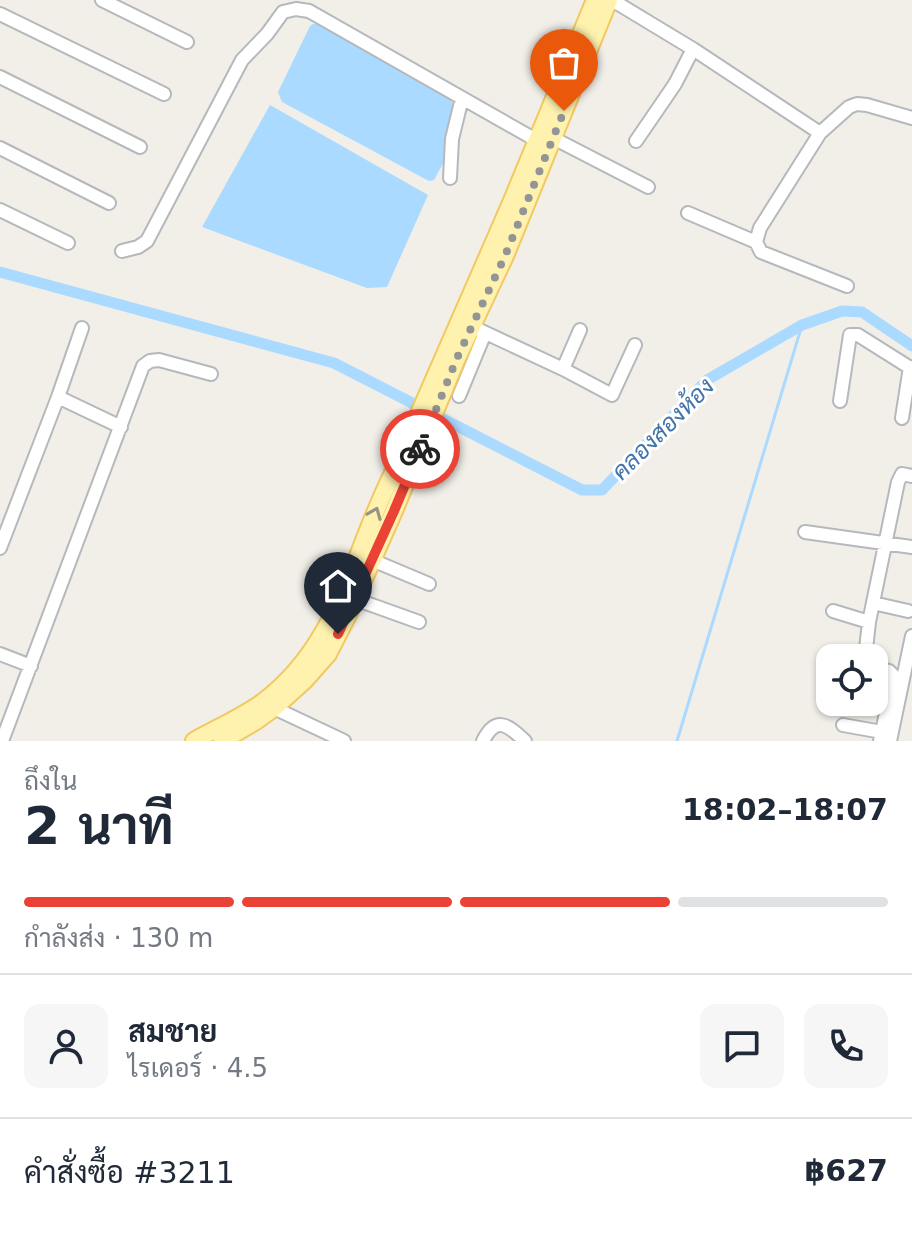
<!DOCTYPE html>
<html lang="th">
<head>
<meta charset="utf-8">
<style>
	:root { --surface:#fff; --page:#f6f6f7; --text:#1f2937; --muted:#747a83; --line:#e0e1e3; --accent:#ea4335 }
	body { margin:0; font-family:"DejaVu Sans",Sarabun,sans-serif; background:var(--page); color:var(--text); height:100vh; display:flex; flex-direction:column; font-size:30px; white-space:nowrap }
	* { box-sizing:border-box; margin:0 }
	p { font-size:26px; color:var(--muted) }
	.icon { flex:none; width:44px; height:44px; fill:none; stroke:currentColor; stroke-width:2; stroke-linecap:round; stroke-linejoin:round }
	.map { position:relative; height:741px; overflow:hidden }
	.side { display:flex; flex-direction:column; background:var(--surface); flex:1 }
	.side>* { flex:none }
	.fabs { position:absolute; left:816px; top:644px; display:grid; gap:16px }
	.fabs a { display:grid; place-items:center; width:72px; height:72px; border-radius:16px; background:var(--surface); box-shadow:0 2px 6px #0004; font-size:40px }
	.pin { position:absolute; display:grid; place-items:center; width:68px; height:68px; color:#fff; margin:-82px -34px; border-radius:50% 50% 50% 0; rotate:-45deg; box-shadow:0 0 8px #0007 }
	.pin .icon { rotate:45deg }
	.courier { position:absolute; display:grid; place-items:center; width:80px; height:80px; margin:-40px; border:6px solid #ea4335; border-radius:50%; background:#fff; color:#222; box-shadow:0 2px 10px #0007 }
	.head em { font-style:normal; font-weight:700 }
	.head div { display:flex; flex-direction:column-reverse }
	.head { display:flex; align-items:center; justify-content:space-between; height:136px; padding:0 24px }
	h1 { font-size:52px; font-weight:700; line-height:60px }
	.bar { display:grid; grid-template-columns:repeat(4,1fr); gap:12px 8px; align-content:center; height:96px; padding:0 24px }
	.bar i { height:10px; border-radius:6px; background:var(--line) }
	.bar .current { background:var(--accent) }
	.bar p { grid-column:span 4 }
	.line { display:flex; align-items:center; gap:20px; padding:0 24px; border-top:2px solid var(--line) }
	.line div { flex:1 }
	.round { display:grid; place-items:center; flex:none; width:84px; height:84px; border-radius:16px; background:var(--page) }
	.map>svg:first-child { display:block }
</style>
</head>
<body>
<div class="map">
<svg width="912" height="741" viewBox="0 0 912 741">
	<rect width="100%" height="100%" fill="#f1efe8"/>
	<path fill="#aadaff" d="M313,24H317L448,96L452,102L453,109L445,160L434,180L429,181L282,102L278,92L310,26Z
		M270,105L428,195L387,287L367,288L202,227Z"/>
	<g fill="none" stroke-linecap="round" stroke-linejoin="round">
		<path stroke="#aadaff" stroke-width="3" d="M677,741L802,325"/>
		<path stroke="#aadaff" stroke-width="11" d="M0,272L334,363L582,490H602L707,380L802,325L842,311L862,312L912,346"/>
		<g stroke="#b5b8bc" stroke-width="16">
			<path id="minor" d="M102,0L187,42
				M612,0L693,49L820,133
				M0,14L164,94
				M0,77L140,147
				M553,138L648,187
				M636,141L675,84L693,49
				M0,148L109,203
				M450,178L452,139L462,98
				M0,210L68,243
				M688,213L756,242
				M122,251L138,247L147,241L242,60L267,34L283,12L296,9L309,11L536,140
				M847,286L761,252L756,242L760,228L820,133L849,107L857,104L867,105L912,118
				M473,327L563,369L612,395L635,345
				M563,369L580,330
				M459,396L485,333
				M58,397L121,427
				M840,401L850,335H858L912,369
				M902,418L910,367
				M805,532L912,547
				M0,548L58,397L82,328
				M372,560L429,584
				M355,599L419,622
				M873,603L908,611
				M833,611L869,622
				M0,654L31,666
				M865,658L869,622L898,482L902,474L912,476
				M874,667L889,671L894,676L880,741
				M274,708L344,741
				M843,725L882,732
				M2,741L143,366L150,361L159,360L211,374
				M483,741C496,715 508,725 525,741
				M890,741L912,636"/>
		</g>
		<g stroke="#f2c960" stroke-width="20">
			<path id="major" d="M194,741C217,728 242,717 263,702C341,643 352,553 394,471L511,203L595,0
				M222,741L256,721L274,708L305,680L328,654L348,615L394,511L457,358L505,256L609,0"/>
		</g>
		<use href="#minor" stroke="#fff" stroke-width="12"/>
		<use href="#major" stroke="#fff2af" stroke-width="16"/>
	</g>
	<defs><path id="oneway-chevron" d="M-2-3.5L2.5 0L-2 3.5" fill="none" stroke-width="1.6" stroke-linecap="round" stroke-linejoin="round" transform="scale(2)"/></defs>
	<use stroke="#979581" href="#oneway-chevron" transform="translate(375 513) rotate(-68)"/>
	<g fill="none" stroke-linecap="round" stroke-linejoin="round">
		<path stroke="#929495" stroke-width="8" stroke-dasharray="0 14.4" d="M420,449L457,358L505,256L564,111"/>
		<path stroke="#ea4335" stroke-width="10" d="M338,634L394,511L420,449"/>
	</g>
	<g text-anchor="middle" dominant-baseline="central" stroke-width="6" stroke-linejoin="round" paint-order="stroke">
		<g font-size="24" font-style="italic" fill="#4174aa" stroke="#fff">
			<text transform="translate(663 429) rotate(-45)">คลองสองห้อง</text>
		</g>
	</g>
</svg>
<div class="fabs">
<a><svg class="icon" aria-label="locate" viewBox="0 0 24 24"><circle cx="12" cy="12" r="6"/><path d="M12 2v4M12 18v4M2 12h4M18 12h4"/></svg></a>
</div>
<div class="pin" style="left:564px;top:111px;background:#ea580c"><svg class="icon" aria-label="bag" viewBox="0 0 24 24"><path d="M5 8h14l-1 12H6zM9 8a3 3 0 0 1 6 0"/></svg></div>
<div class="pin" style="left:338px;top:634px;background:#1f2937"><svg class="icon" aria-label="home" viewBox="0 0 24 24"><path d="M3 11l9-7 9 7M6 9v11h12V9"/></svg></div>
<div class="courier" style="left:420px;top:449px"><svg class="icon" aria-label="bike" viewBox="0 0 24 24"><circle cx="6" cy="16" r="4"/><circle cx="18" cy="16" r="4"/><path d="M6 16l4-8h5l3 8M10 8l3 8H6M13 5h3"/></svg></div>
</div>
<section class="side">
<div class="head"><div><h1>2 นาที</h1><p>ถึงใน</p></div><em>18:02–18:07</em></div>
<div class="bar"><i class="current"></i><i class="current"></i><i class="current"></i><i></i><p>กำลังส่ง · 130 m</p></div>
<div class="line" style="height:144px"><a class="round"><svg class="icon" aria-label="person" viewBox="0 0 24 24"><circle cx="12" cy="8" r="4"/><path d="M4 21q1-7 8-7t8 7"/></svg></a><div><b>สมชาย</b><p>ไรเดอร์ · 4.5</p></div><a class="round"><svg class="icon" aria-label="chat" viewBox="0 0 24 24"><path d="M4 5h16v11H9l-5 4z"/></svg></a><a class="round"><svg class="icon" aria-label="phone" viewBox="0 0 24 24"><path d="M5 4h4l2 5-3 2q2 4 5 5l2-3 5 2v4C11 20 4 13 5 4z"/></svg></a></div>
<div class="line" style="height:104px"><div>คำสั่งซื้อ #3211</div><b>฿627</b></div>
</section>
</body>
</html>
